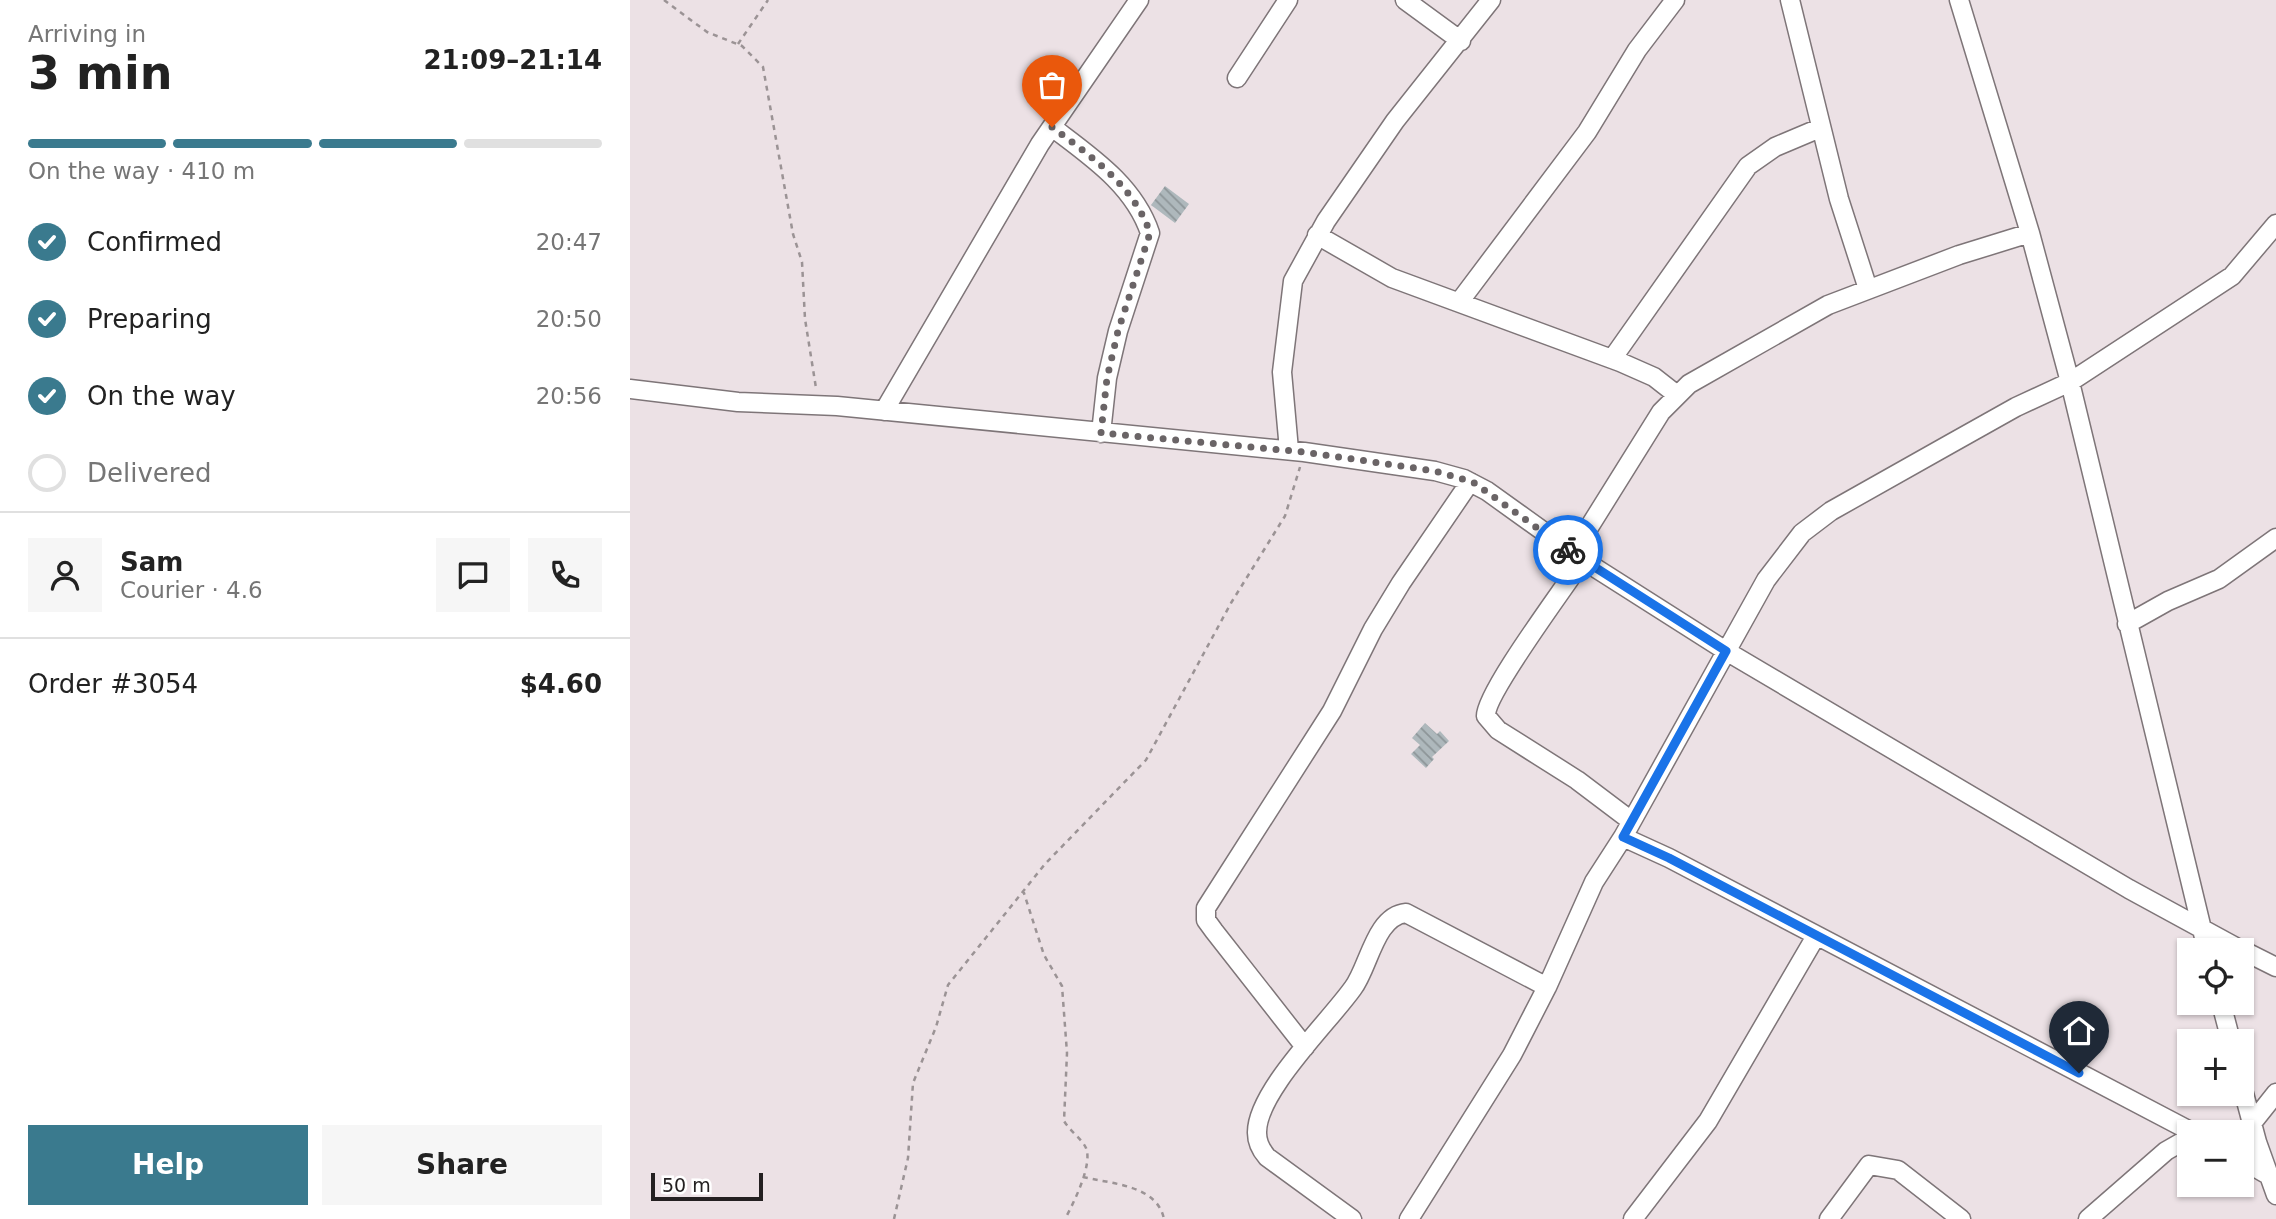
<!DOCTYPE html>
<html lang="en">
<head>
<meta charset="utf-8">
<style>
	:root { --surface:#fff; --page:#f6f6f6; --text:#222; --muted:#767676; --line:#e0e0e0; --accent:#3a7a8e }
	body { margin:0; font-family:"DejaVu Sans",sans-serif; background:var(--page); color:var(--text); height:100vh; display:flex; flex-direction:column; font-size:26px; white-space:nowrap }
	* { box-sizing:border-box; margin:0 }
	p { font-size:23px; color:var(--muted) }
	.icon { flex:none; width:38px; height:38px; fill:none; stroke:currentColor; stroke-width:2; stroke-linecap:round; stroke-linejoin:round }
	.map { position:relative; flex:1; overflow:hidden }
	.panel { display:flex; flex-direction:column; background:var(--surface); width:630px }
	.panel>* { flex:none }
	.buttons { position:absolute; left:1547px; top:938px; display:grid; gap:14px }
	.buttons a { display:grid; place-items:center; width:77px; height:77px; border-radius:0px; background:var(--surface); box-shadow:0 2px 5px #0004; font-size:35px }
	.scale { position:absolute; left:21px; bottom:18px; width:112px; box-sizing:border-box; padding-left:7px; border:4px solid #242021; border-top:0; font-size:19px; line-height:24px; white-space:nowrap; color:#242021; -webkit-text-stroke:5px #fff; paint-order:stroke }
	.pin { position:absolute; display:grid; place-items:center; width:60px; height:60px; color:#fff; margin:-72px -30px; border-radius:50% 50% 50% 0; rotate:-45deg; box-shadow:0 0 7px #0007 }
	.pin .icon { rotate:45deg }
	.courier { position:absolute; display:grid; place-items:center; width:70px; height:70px; margin:-35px; border:5px solid #1a73e8; border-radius:50%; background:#fff; color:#222; box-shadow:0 2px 9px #0007 }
	.headline em { font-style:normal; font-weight:700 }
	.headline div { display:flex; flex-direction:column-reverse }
	.headline { display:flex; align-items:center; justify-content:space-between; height:119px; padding:0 28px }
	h1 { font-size:46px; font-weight:700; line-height:52px }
	.bar { display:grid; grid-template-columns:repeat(4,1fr); gap:10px 7px; align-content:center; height:84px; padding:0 28px }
	.bar i { height:9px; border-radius:5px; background:var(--line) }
	.bar .on { background:var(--accent) }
	.bar p { grid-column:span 4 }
	.line { display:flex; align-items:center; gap:18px; padding:0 28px; border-top:2px solid var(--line) }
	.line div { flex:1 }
	.round { display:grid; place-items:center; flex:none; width:74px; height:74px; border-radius:0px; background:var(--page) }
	ol { padding:0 28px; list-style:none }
	li { display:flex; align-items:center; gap:21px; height:77px }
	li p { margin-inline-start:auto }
	li .icon { padding:7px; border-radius:50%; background:var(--accent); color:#fff; stroke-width:4 }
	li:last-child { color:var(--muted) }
	li i { width:38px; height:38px; border:4px solid var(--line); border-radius:50% }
	.primary-button { display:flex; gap:14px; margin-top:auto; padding:14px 28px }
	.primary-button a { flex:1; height:80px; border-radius:0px; background:var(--accent); color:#fff; font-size:28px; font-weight:700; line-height:80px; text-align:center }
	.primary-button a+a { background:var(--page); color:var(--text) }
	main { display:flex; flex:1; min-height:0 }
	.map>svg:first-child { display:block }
</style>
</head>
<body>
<main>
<section class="panel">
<div class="headline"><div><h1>3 min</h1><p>Arriving in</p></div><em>21:09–21:14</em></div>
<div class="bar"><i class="on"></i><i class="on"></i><i class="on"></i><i></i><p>On the way · 410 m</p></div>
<ol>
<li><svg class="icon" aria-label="check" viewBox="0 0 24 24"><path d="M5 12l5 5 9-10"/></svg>Confirmed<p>20:47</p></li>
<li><svg class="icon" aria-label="check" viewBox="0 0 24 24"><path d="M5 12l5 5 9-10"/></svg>Preparing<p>20:50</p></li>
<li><svg class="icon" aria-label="check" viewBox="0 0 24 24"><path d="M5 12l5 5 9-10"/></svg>On the way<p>20:56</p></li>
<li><i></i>Delivered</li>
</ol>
<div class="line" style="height:126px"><a class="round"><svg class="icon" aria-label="person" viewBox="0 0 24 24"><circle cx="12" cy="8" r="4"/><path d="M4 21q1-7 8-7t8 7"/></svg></a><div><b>Sam</b><p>Courier · 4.6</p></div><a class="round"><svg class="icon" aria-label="chat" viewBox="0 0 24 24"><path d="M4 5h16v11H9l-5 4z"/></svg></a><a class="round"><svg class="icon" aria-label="phone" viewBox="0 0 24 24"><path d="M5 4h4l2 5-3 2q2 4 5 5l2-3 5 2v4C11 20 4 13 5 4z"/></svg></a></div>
<div class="line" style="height:91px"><div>Order #3054</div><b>$4.60</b></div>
<div class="primary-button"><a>Help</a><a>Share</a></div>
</section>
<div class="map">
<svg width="1646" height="1219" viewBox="0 0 1646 1219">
	<defs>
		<pattern id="building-back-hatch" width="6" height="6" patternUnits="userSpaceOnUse" patternTransform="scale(1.75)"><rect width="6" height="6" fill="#aeb8bc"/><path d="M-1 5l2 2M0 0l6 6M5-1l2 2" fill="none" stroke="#8d9598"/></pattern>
	</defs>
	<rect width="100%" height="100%" fill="#ece1e5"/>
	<path fill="url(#building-back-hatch)" d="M535,186L559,204L545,223L521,205Z
		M795,723L807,734L810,731L819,741L802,757L804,759L796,768L781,754L790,745L782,738Z"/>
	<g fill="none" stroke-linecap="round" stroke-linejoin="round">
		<g stroke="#7e7578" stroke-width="21">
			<path id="street" d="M775,0L831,41
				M1160,0L1209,199L1238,289
				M1329,0L1400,233L1440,382L1577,950
				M607,78L658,0
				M422,127C460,156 504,185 520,233L488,331L477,378L471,433
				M687,235L762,278L990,362L1024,377L1047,395
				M830,301L957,132L1007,50L1045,0
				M982,359L1118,166L1145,147L1190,128
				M0,389L108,402L207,406L674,452L805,471L834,479L857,491L956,562L1096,651L1499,889L1611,950
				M254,411L410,144L509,0
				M659,450L652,372L663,281L696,221L765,121L861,0
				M943,553L1031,412L1059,384L1198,305L1329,255L1400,233
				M956,562L943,574C927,598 855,695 856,716L868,730L947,780L1000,820
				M1497,624L1538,601L1589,579L1646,538
				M993,837L1039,858L1562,1132
				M1612,950L1646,967
				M1591,1003L1601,1041
				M675,1047L584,931L576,920V908L702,711L743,629L771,583L840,482
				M1612,1086L1627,1142L1646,1195
				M1623,1122L1646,1093
				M1612,1160L1638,1175
				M722,1219L637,1157C631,1150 627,1143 627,1133C626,1092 699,1022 723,988C739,967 745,916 776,913L917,987
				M779,1219L882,1055L917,987L964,882L993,837L1136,580L1172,533L1201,511L1320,444L1386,407L1440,382L1602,276L1646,224
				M1003,1219L1078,1121L1186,936
				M1199,1219L1239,1165L1268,1170L1331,1219
				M1458,1219L1536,1151L1550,1143H1559"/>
		</g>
		<path stroke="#9b9395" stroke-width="2.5" stroke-dasharray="5 5" stroke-linecap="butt" d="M34,0L77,32L112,46L133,67L163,234L172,262L175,319L186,388
			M108,44L138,0
			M393,890L414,955L432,986L437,1053L434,1121C440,1131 452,1139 456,1148C463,1165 443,1204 435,1219
			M453,1177C482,1184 527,1185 534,1219
			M264,1219L278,1158L283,1083L306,1027L318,985L415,864L516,760L601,603L655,516L670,467"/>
		<use href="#street" stroke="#fff" stroke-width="18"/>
	</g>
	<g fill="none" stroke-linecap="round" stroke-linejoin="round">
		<path stroke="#6a6466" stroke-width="7" stroke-dasharray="0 12.6" d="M422,127C460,156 504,185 520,233L488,331L477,378L471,433L674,452L805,471L843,482L938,550"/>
		<path stroke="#1a73e8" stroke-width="9" d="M938,550L1096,651L993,837L1039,858L1449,1073"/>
	</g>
</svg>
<div class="buttons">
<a><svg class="icon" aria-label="locate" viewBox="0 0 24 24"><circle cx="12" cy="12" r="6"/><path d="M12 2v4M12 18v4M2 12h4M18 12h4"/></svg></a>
<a>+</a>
<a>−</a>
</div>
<div class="scale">50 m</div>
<div class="pin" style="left:422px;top:127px;background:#ea580c"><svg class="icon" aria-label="bag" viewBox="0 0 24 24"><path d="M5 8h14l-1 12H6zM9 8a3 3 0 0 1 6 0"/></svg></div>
<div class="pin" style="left:1449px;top:1073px;background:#1f2937"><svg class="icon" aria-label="home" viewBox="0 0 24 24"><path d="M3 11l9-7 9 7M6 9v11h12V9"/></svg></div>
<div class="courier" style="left:938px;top:550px"><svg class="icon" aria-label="bike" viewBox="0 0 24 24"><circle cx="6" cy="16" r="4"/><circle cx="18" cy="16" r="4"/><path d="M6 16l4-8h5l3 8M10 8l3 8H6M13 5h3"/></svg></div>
</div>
</main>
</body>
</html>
